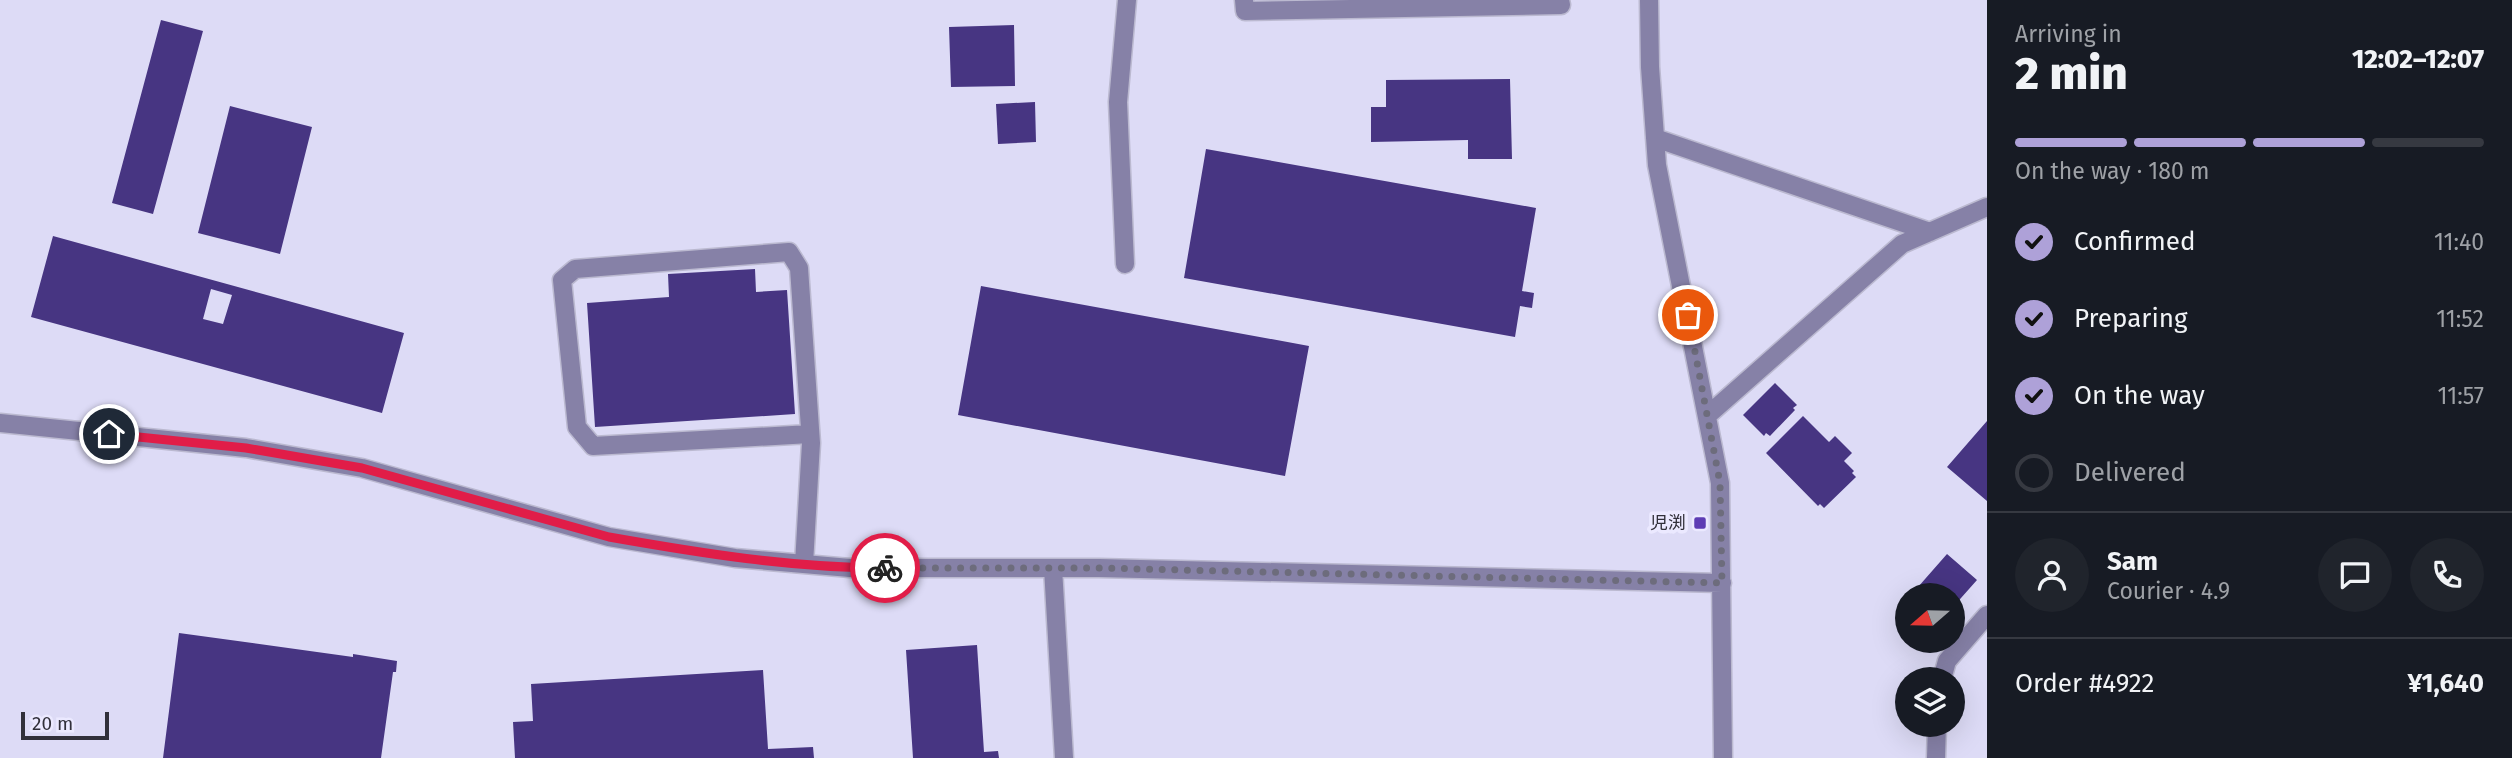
<!DOCTYPE html>
<html lang="en">
<head>
<meta charset="utf-8">
<style>
	:root { --surface:#171b24; --page:#20242c; --text:#f1f3f6; --muted:#9ea1a6; --line:#363941; --accent:#aea1d8 }
	body { margin:0; font-family:"Fira Sans","Noto Sans JP",sans-serif; background:var(--page); color:var(--text); height:100vh; display:flex; flex-direction:column; font-size:26px; white-space:nowrap }
	* { box-sizing:border-box; margin:0 }
	p { font-size:23px; color:var(--muted) }
	.icon { flex:none; width:38px; height:38px; fill:none; stroke:currentColor; stroke-width:2; stroke-linecap:round; stroke-linejoin:round }
	.map { position:relative; flex:1; overflow:hidden }
	.side { display:flex; flex-direction:column; background:var(--surface); width:525px }
	.side>* { flex:none }
	.needle { width:46px; rotate:250deg }
	.tools { position:absolute; left:1895px; top:583px; display:grid; gap:14px }
	.tools a { display:grid; place-items:center; width:70px; height:70px; border-radius:50%; background:var(--surface); box-shadow:0 7px 28px #0002; font-size:35px }
	.scale { position:absolute; left:21px; bottom:18px; width:88px; box-sizing:border-box; padding-left:7px; border:4px solid #31303a; border-top:0; font-size:19px; line-height:24px; white-space:nowrap; color:#31303a; -webkit-text-stroke:5px #ebe9ff; paint-order:stroke }
	.pin { position:absolute; display:grid; place-items:center; width:60px; height:60px; color:#fff; margin:-30px; border:4px solid #fff; border-radius:50%; box-shadow:0 2px 7px #0007 }
	.courier { position:absolute; display:grid; place-items:center; width:70px; height:70px; margin:-35px; border:5px solid #e11d48; border-radius:50%; background:#fff; color:#222; box-shadow:0 2px 9px #0007 }
	.summary em { font-style:normal; font-weight:800 }
	.summary div { display:flex; flex-direction:column-reverse }
	.summary { display:flex; align-items:center; justify-content:space-between; height:119px; padding:0 28px }
	h1 { font-size:46px; font-weight:800; line-height:52px }
	.bar { display:grid; grid-template-columns:repeat(4,1fr); gap:10px 7px; align-content:center; height:84px; padding:0 28px }
	.bar i { height:9px; border-radius:5px; background:var(--line) }
	.bar .active { background:var(--accent) }
	.bar p { grid-column:span 4 }
	.line { display:flex; align-items:center; gap:18px; padding:0 28px; border-top:2px solid var(--line) }
	.line div { flex:1 }
	.round { display:grid; place-items:center; flex:none; width:74px; height:74px; border-radius:37px; background:var(--page) }
	ol { padding:0 28px; list-style:none }
	li { display:flex; align-items:center; gap:21px; height:77px }
	li p { margin-inline-start:auto }
	li .icon { padding:7px; border-radius:50%; background:var(--accent); color:#111; stroke-width:4 }
	li:last-child { color:var(--muted) }
	li i { width:38px; height:38px; border:4px solid var(--line); border-radius:50% }
	main { display:flex; flex:1; min-height:0 }
	.map>svg:first-child { display:block }
</style>
</head>
<body>
<main>
<div class="map">
<svg width="1987" height="758" viewBox="0 0 1987 758">
	<rect width="100%" height="100%" fill="#dddbf6"/>
	<path fill="#473582" fill-rule="evenodd" d="M161,20L203,31L153,214L112,203Z
		M1014,25L1015,86L951,87L949,27Z
		M1510,79L1512,159H1468V140L1371,142V107H1386V80Z
		M1035,102L1036,142L998,144L996,104Z
		M230,106L312,127L280,254L198,233Z
		M1206,149L1536,208L1522,291L1534,293L1532,308L1520,306L1515,337L1184,278Z
		M53,236L404,333L382,413L31,317ZM211,289L232,295L223,324L203,319Z
		M755,269L756,292L787,290L795,414L595,427L587,303L669,297L668,274Z
		M981,286L1309,346L1285,476L958,415Z
		M1775,383L1797,405L1793,408L1795,410L1770,436L1766,433L1764,436L1743,415Z
		M1803,416L1829,442L1835,436L1852,453L1844,461L1854,471L1852,473L1856,477L1824,508L1820,504L1818,506L1766,453Z
		M1987,421V501L1947,467Z
		M1947,554L1977,580L1953,607V595H1911Z
		M179,633L353,657V654L397,661L396,672H393L381,758H163Z
		M977,645L984,752L998,751L999,758H913L906,650Z
		M763,670L768,749L813,747L814,758H515L513,722L533,721L531,684Z"/>
	<g fill="none" stroke-linecap="round" stroke-linejoin="round">
		<g stroke="#bbb9d0" stroke-width="21">
			<path id="minor" d="M1244,0L1245,11L1561,5L1560,0
				M1649,0L1650,67L1657,165L1720,483L1723,758
				M1655,138L1930,232
				M1125,264L1118,102L1127,0
				M1708,415L1902,244L1987,207
				M0,423L246,448L362,468L609,537L735,558L850,568H1099L1722,583
				M804,564L811,443L799,268L789,252L575,269L562,280L577,427L593,446L810,434
				M1053,568L1064,758
				M1942,679L1947,661L1987,615
				M1936,758L1937,724"/>
		</g>
		<use href="#minor" stroke="#8681a7" stroke-width="18"/>
	</g>
	<g fill="none" stroke-linecap="round" stroke-linejoin="round">
		<path stroke="#6d6c7c" stroke-width="7" stroke-dasharray="0 12.6" d="M885,568H1099L1722,583L1720,483L1688,315"/>
		<path stroke="#e11d48" stroke-width="9" d="M109,434L246,448L362,468L609,537C700,553 792,568 885,568"/>
	</g>
	<rect fill="#5d3cb4" stroke="#ebe9ff" stroke-width="2.5" x="1693" y="516" width="14" height="14" rx="3.5"/>
	<g text-anchor="middle" dominant-baseline="central" stroke-width="7" stroke-linejoin="round" paint-order="stroke">
		<g font-size="18" fill="#31303a" stroke="#ebe9ff" text-anchor="end">
			<text x="1686" y="523">児渕</text>
		</g>
	</g>
</svg>
<div class="tools">
<a><svg class="needle" viewBox="-14 -14 28 28"><path d="M0-13l5 13h-10z" fill="#e53935"/><path d="M0 13l5-13h-10z" fill="#9ea1a6"/></svg></a>
<a><svg class="icon" aria-label="layers" viewBox="0 0 24 24"><path d="M12 4l9 5-9 5-9-5zM3 14l9 5 9-5"/></svg></a>
</div>
<div class="scale">20 m</div>
<div class="pin" style="left:1688px;top:315px;background:#ea580c"><svg class="icon" aria-label="bag" viewBox="0 0 24 24"><path d="M5 8h14l-1 12H6zM9 8a3 3 0 0 1 6 0"/></svg></div>
<div class="pin" style="left:109px;top:434px;background:#1f2937"><svg class="icon" aria-label="home" viewBox="0 0 24 24"><path d="M3 11l9-7 9 7M6 9v11h12V9"/></svg></div>
<div class="courier" style="left:885px;top:568px"><svg class="icon" aria-label="bike" viewBox="0 0 24 24"><circle cx="6" cy="16" r="4"/><circle cx="18" cy="16" r="4"/><path d="M6 16l4-8h5l3 8M10 8l3 8H6M13 5h3"/></svg></div>
</div>
<section class="side">
<div class="summary"><div><h1>2 min</h1><p>Arriving in</p></div><em>12:02–12:07</em></div>
<div class="bar"><i class="active"></i><i class="active"></i><i class="active"></i><i></i><p>On the way · 180 m</p></div>
<ol>
<li><svg class="icon" aria-label="check" viewBox="0 0 24 24"><path d="M5 12l5 5 9-10"/></svg>Confirmed<p>11:40</p></li>
<li><svg class="icon" aria-label="check" viewBox="0 0 24 24"><path d="M5 12l5 5 9-10"/></svg>Preparing<p>11:52</p></li>
<li><svg class="icon" aria-label="check" viewBox="0 0 24 24"><path d="M5 12l5 5 9-10"/></svg>On the way<p>11:57</p></li>
<li><i></i>Delivered</li>
</ol>
<div class="line" style="height:126px"><a class="round"><svg class="icon" aria-label="person" viewBox="0 0 24 24"><circle cx="12" cy="8" r="4"/><path d="M4 21q1-7 8-7t8 7"/></svg></a><div><b>Sam</b><p>Courier · 4.9</p></div><a class="round"><svg class="icon" aria-label="chat" viewBox="0 0 24 24"><path d="M4 5h16v11H9l-5 4z"/></svg></a><a class="round"><svg class="icon" aria-label="phone" viewBox="0 0 24 24"><path d="M5 4h4l2 5-3 2q2 4 5 5l2-3 5 2v4C11 20 4 13 5 4z"/></svg></a></div>
<div class="line" style="height:91px"><div>Order #4922</div><b>¥1,640</b></div>
</section>
</main>
</body>
</html>
